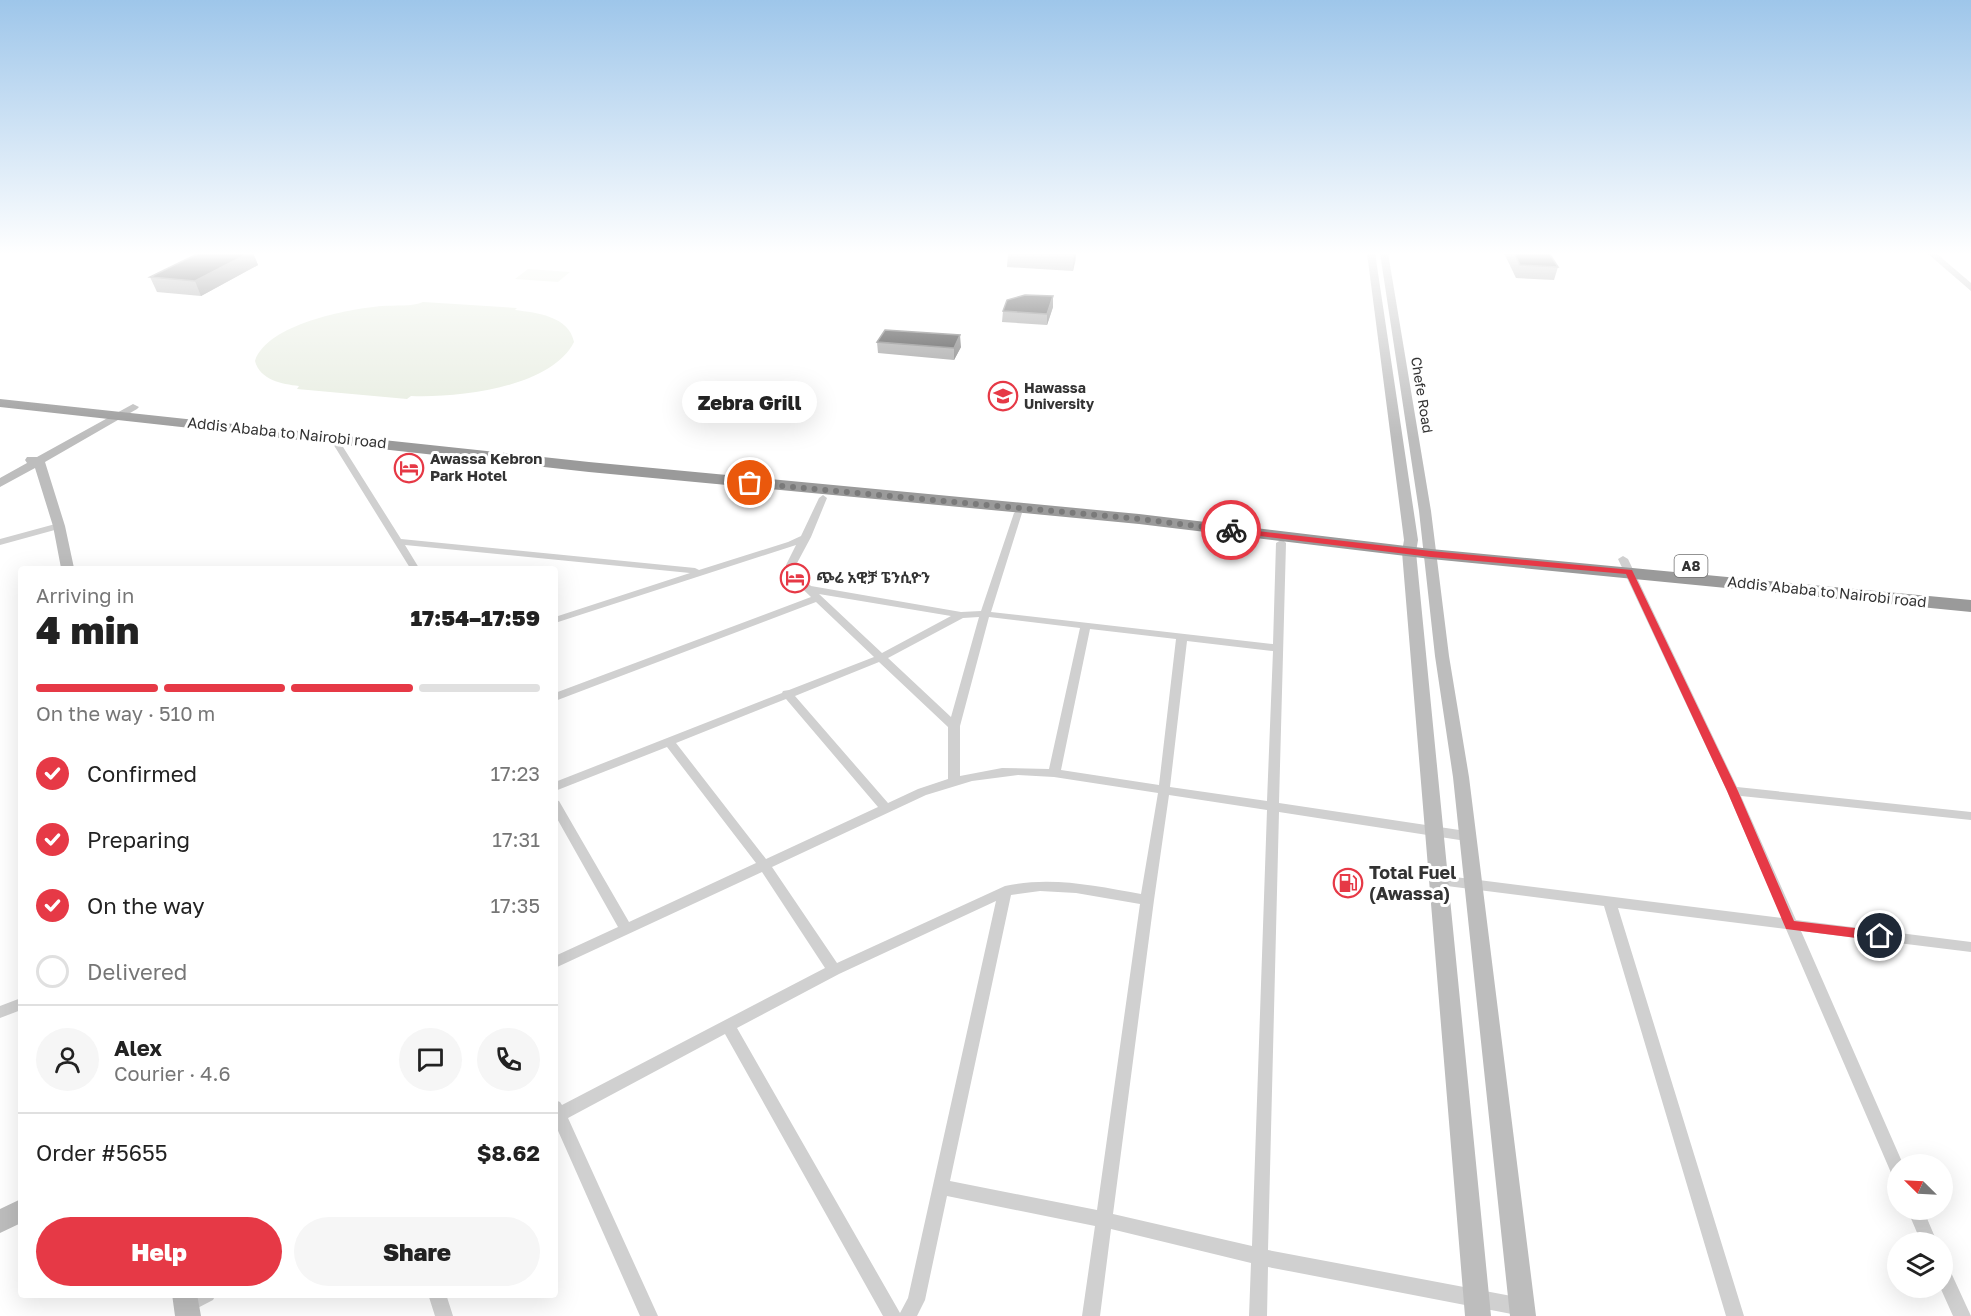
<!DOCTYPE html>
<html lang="en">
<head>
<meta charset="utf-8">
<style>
	:root { --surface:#fff; --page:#f6f6f6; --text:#222; --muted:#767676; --line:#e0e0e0; --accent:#e63946 }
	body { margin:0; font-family:"Golos Text","Noto Sans Ethiopic",sans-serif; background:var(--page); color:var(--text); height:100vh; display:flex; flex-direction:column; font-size:22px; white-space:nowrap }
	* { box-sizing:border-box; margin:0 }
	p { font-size:20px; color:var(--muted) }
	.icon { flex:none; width:33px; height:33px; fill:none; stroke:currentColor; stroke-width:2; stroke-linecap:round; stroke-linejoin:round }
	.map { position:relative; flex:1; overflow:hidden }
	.details { position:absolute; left:18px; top:566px; width:540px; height:732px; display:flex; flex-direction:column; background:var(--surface); border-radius:6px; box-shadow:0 6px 24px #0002 }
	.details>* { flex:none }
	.needle { width:39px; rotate:294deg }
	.fabs { position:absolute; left:1887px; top:1154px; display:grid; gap:12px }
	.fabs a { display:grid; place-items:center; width:66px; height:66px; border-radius:50%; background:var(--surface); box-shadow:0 6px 24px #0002; font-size:30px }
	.pin { position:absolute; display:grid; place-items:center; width:51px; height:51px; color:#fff; margin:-26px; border:3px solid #fff; border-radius:50%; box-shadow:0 2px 6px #0007 }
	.courier { position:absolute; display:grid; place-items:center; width:60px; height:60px; margin:-30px; border:4px solid #e63946; border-radius:50%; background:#fff; color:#222; box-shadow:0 2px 8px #0007 }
	.bubble { position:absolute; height:42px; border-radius:21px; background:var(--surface); box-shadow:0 6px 24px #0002; font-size:20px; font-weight:800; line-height:42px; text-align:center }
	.headline em { font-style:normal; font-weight:800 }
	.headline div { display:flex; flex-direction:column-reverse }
	.headline { display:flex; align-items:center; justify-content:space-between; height:102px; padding:0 18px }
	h1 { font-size:39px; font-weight:800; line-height:45px }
	.bar { display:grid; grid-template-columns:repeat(4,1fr); gap:9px 6px; align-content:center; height:72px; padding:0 18px }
	.bar i { height:8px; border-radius:4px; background:var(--line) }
	.bar .on { background:var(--accent) }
	.bar p { grid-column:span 4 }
	.line { display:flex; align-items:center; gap:15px; padding:0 18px; border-top:2px solid var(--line) }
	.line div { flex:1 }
	.round { display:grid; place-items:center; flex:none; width:63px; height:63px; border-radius:32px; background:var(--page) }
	ol { padding:0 18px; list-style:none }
	li { display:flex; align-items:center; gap:18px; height:66px }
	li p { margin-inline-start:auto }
	li .icon { padding:6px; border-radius:50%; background:var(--accent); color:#fff; stroke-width:4 }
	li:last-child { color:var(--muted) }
	li i { width:33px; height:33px; border:3px solid var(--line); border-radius:50% }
	.button { display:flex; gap:12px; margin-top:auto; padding:12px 18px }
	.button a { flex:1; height:69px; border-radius:36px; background:var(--accent); color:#fff; font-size:24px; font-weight:800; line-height:69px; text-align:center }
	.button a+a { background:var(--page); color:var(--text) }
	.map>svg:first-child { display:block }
	.green { fill:#e6ecdf }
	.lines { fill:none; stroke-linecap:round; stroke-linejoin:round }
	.street { fill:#d0d0d0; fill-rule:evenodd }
	.secondary { fill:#bdbdbd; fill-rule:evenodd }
	.highway { fill:#9a9a9a; fill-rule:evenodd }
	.wall { fill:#8c8c8c }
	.shaded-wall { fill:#5f5f5f }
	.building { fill:#1a1a1a; stroke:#5f5f5f; stroke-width:1.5 }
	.route { fill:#e63946 }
	.done { stroke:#7a7a7a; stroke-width:6; stroke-dasharray:0 10.8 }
	.labels { text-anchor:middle; stroke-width:6; stroke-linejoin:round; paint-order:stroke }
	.far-poi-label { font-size:14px; font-weight:bold; fill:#333; stroke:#fff; text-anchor:start }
	.far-street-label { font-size:14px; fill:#333; stroke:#fff }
	.shield { fill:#fff; stroke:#707070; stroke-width:1.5 }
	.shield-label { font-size:14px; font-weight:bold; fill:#333 }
	.street-label { font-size:15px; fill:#333; stroke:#fff }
	.poi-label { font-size:15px; font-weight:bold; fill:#333; stroke:#fff; text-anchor:start }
	.near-poi-label { font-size:18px; font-weight:bold; fill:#333; stroke:#fff; text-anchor:start }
</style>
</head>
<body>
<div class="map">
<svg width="1971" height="1316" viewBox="0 0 1971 1316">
	<rect width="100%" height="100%" fill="#fff"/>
	<path class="green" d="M528 269 570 272 558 282 515 279Z
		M423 302 517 308 515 310C537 313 569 316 574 342 551 388 457 398 411 396L407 399 297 389 299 386C282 384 260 380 255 361 267 324 348 309 382 306 394 305 413 307 423 302Z"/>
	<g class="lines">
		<path class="street" d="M331 437H334L338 439 401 539 695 568 699 570 788 542 801 536 819 498 823 495 827 498 811 537 796 565V572L811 586 961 612 981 611 1014 513 1018 510 1022 513 991 612 1273 644 1276 543 1281 540 1284 541 1286 543 1279 803 1466 831 1470 833 1472 836 1470 839 1466 841 1279 812 1268 1250 1522 1298 1528 1301 1531 1307 1528 1313 1522 1316 1268 1267 1267 1316H1249L1251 1263 1111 1229 1100 1316H1082L1095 1226 947 1196 925 1300 917 1316H883L725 1034 568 1118 658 1316H640L555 1124V1100L560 1102 562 1105 825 968 762 872 555 968V956L618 927 555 815V800L559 801 629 922 756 863 667 747 555 791V782L782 693 783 691 789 690 874 657 816 602 555 701V693L811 597 786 573V565L796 545 555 623V617L690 573 405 545 419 568H410L330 439ZM819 594 951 616 882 653ZM979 617 951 717 888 658 963 618ZM989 617 1080 628 1049 769 1002 768 960 776V726ZM1090 629 1176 639 1159 785 1061 770ZM1187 641 1273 651 1267 801 1170 787ZM879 662 948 727V779L918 789 888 803 795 696ZM786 699 878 807 766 859 676 743ZM1018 775 1054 777 1158 793 1141 894C1095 886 1052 876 1005 886L837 963 772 867 926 795 972 781ZM1169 795 1267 810 1252 1246 1113 1214 1154 900ZM1040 891 1076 893 1140 904 1097 1210 950 1181 1011 895ZM996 901 908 1298 900 1313 737 1028 839 974Z
			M59 523 62 524 64 526 62 528 0 545V539Z
			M1623 556 1628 559 1737 787 1971 812V820L1741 796 1796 920 1971 942V952L1801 931 1903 1164H1898V1177L1892 1175 1786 929 1618 908 1744 1316H1726L1604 906 1439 885 1434 883 1433 880 1434 877 1439 875 1782 918 1727 791 1618 559Z
			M21 998V1010L0 1018V1006Z
			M1907 1209H1923L1937 1242H1921Z
			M1942 1264 1948 1266 1971 1316H1953L1940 1287H1942Z
			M188 1294H216L213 1300 186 1314 180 1311 177 1305 180 1299Z
			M428 1294H446L453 1316H435Z"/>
		<path class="secondary" d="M1367 253H1375L1418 540 1416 552 1491 1316H1465L1402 552 1404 540Z
			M1380 253H1388L1431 511 1449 656 1469 777 1536 1316H1510L1453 777 1435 656 1419 511Z
			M1927 253H1936L1971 283V291Z
			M133 404 139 407 137 409 45 462 65 526 74 568H61L53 526 35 468 0 487V478L27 463 25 460 27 457H37Z
			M21 1199V1223L0 1233V1209Z
			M172 1294H197L201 1316H175Z"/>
		<path class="highway" d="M0 399 589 462 1139 514 1431 549 1971 600V612L1431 559 1139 524 589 472 0 407Z"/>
	</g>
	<path class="wall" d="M199 253H253L258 265 201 296 157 292 150 277Z
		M1008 253H1076V259L1073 271 1007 267Z
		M1504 253H1549L1558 267 1554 280 1516 278Z
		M1053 296V307L1047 325 1002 322 1003 311Z
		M877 342 961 347 954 360 878 353Z"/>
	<path class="shaded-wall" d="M249 253H253L258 265 201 296 195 281Z
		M1073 253H1076L1073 271 1074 253Z
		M1053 296V307L1047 325V314Z
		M960 335 961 347 954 360V348Z"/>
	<path class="building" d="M199 253H249L195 281 150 277Z
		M1514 253H1549L1558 267 1520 265Z
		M1025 295 1053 296 1047 314 1003 311 1007 300Z
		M885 330 960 335 954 348 877 342Z"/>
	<linearGradient id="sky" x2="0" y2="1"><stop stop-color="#9ec6ea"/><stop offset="0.58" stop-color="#fff"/><stop offset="1" stop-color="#fff" stop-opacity="0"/></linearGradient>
	<rect width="1971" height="437" fill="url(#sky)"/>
	<path class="route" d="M1231 528 1431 551 1632 570 1738 791 1794 921 1880 931 1885 933 1887 936 1885 940 1880 941 1786 929 1727 791 1626 574 1431 557 1228 532V528Z"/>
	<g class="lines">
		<path class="done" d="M750 483 1139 519 1231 530"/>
	</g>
	<defs>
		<g id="university-ring" transform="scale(1.5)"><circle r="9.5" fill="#fff" stroke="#e63946" stroke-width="1.5"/><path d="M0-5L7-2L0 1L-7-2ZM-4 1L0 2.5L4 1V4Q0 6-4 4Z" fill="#e63946"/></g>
		<g id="hotel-ring" transform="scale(1.5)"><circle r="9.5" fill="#fff" stroke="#e63946" stroke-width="1.5"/><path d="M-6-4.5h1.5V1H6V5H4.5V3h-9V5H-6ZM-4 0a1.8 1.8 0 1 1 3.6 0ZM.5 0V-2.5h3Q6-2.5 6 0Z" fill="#e63946"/></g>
		<g id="fuel-ring" transform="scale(1.5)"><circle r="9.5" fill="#fff" stroke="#e63946" stroke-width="1.5"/><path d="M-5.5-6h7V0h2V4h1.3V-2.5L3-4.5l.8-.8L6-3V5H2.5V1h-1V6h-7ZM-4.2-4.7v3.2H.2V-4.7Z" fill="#e63946"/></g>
	</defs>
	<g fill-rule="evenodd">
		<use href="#university-ring" x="1003" y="396"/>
		<use href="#hotel-ring" x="409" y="468"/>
		<use href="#hotel-ring" x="795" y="578"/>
		<use href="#fuel-ring" x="1348" y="883"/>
	</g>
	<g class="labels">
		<g class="far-poi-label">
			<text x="1024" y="393">Hawassa<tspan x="1024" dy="16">University</tspan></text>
		</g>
		<g class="far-street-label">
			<text transform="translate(1422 395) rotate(81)" y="5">Chefe Road</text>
		</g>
		<rect class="shield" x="1674.5" y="555" width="33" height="22" rx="4.5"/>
		<g class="shield-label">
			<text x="1691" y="571">A8</text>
		</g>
		<g class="street-label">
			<text transform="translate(287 433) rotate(6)" y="5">Addis Ababa to Nairobi road</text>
			<text transform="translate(1827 592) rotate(6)" y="5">Addis Ababa to Nairobi road</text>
		</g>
		<g class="poi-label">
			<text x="430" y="464">Awassa Kebron<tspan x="430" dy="17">Park Hotel</tspan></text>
			<text x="816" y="583">ጭሬ አዊቻ ፔንሲዮን</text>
		</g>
		<g class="near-poi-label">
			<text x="1369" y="879">Total Fuel<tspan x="1369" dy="21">(Awassa)</tspan></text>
		</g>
	</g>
</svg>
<div class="fabs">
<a><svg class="needle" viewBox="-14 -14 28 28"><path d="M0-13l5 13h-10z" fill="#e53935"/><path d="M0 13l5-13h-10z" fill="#767676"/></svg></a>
<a><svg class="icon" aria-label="layers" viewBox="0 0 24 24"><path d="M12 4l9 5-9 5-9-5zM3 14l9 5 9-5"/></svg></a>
</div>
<div class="pin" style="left:750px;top:483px;background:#ea580c"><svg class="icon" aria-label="bag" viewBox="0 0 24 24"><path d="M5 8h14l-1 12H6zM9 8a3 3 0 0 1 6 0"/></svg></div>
<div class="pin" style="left:1880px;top:936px;background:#1f2937"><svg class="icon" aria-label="home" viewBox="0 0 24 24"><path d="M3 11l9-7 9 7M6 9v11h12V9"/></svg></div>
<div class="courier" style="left:1231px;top:530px"><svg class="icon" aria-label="bike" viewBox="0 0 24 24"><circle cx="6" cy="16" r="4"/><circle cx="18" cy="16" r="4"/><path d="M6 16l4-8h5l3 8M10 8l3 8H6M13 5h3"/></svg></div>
<div class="bubble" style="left:682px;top:381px;width:135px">Zebra Grill</div>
<section class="details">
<div class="headline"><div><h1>4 min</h1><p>Arriving in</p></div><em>17:54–17:59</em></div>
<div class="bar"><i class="on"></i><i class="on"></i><i class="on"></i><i></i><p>On the way · 510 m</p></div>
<ol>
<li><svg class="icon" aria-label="check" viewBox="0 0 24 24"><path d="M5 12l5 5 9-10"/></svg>Confirmed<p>17:23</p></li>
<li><svg class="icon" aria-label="check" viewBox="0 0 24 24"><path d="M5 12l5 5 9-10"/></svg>Preparing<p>17:31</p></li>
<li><svg class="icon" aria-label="check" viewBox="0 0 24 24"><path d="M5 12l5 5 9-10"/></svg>On the way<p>17:35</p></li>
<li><i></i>Delivered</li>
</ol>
<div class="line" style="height:108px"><a class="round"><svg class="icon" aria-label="person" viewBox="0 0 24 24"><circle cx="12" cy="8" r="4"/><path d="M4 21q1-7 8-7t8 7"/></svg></a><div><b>Alex</b><p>Courier · 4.6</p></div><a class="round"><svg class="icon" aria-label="chat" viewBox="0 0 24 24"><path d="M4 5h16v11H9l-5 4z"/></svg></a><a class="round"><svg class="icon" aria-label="phone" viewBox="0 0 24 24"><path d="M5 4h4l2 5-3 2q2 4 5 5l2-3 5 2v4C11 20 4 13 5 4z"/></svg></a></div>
<div class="line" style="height:78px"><div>Order #5655</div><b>$8.62</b></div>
<div class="button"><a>Help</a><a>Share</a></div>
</section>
</div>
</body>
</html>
